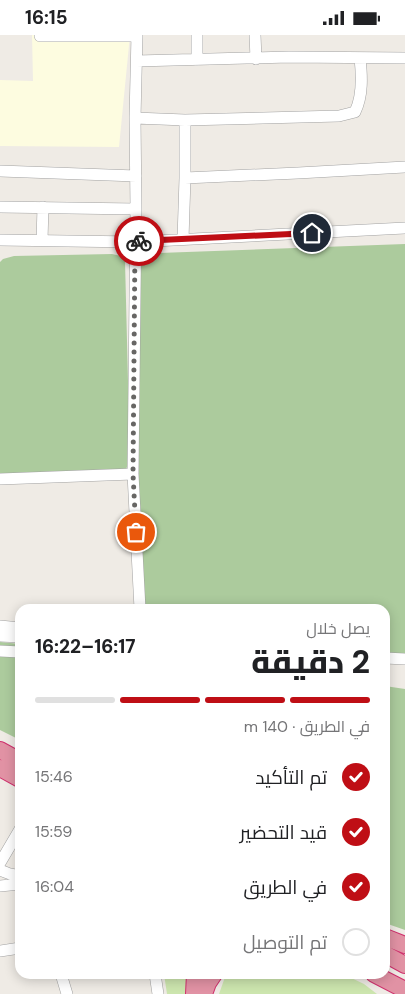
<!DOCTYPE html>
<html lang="ar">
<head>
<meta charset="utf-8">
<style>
	:root { --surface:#fff; --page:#f6f6f6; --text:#202124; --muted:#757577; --line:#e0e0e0; --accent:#bf0e15 }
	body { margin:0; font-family:"DM Sans",Cairo,sans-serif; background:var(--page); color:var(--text); direction:rtl; height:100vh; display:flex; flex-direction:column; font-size:19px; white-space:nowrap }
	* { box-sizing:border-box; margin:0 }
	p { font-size:16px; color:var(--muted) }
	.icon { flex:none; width:28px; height:28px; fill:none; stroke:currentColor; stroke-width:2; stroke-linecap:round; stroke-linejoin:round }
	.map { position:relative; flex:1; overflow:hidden; direction:ltr }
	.panel { position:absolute; left:15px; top:569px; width:375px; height:375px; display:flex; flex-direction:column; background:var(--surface); border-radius:15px; box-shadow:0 2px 12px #0003; direction:rtl }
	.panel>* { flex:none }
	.pin { position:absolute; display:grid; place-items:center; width:42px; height:42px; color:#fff; margin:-21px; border:2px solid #fff; border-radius:50%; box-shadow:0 1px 5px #0007 }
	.courier { position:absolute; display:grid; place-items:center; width:50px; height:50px; margin:-25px; border:4px solid #bf0e15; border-radius:50%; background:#fff; color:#222; box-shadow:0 1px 6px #0007 }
	.headline em { font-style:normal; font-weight:800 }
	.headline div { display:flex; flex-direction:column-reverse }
	.headline { display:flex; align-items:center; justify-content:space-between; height:85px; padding:0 20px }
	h1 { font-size:32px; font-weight:800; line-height:38px }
	.bar { display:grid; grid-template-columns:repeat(4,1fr); gap:8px 5px; align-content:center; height:60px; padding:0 20px }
	.bar i { height:6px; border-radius:4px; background:var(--line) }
	.bar .on { background:var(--accent) }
	.bar p { grid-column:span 4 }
	ol { padding:0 20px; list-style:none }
	li { display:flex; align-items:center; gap:15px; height:55px }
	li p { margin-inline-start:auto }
	li .icon { padding:5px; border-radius:50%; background:var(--accent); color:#fff; stroke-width:4 }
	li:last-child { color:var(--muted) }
	li i { width:28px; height:28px; border:2px solid var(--line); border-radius:50% }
	.status { display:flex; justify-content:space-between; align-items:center; height:35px; padding:0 25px; background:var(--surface); direction:ltr }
	.status svg { height:14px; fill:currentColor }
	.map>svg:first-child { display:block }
	.education { fill:#fdfce0 }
	.grass { fill:#cce5ae }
	.forest { fill:#accb9d }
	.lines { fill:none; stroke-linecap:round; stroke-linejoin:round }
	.minor-casing { stroke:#a2a2a2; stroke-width:12 }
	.highway-casing { stroke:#cf306d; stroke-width:18 }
	.minor { stroke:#fff; stroke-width:11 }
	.highway { stroke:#e192a4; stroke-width:16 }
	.done { stroke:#676664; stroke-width:5; stroke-dasharray:0 9 }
	.route { stroke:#bf0e15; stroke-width:6 }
</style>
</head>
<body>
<div class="status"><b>16:15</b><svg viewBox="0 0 49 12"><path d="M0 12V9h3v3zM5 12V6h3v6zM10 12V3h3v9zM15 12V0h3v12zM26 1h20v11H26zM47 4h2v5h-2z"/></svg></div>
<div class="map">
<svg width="405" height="959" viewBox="0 0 405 959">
	<rect width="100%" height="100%" fill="#efebe5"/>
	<path class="education" d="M32 0H130L119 112 0 111V45L33 46Z"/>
	<path class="grass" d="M164 939H189V959H167Z
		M228 939H343L364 949 377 959H219L225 942Z"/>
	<path class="forest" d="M405 209V624L385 623V574H141L135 238 144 226 159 218Z
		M112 219 121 221 125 226 130 426 126 434 0 442V227L3 224 14 221Z
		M0 607 20 609V705L0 695Z
		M385 651 405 654V895L385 888Z"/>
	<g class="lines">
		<g class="minor-casing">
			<path id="minor" d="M137 0 135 83 136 174 133 439 140 574
				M255 0 256 24
				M40 1H137
				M197 25V0
				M137 26 289 22 405 23
				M135 83 185 85 339 81 355 77C363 61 362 41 360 23
				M0 136 136 141
				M185 143 298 138 405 132
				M0 172 136 174
				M183 204 185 143V85
				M0 205 135 207 405 193
				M42 205 43 172
				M0 444 133 439
				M0 591 20 593
				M0 601 20 602
				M0 616 20 617
				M385 623 405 624
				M0 828 20 794
				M0 835 10 839 20 841
				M0 851 20 849
				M0 916 20 913
				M61 939 67 959
				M155 939 158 959"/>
		</g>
		<g class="highway-casing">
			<path id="highway" d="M0 715 20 726
				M0 733 20 744
				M385 902 405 910
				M385 919 405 930
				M374 939 405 955
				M194 959 195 939
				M204 959 208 948 214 939"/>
		</g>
		<use href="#minor" class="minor"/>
		<use href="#highway" class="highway"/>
	</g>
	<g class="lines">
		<path class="done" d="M136 497 133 439 135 206H139"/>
		<path class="route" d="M139 206 312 198"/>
	</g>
</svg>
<div class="pin" style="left:136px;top:497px;background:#ea580c"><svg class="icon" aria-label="bag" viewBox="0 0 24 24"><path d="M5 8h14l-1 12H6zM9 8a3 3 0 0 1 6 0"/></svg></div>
<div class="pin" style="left:312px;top:198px;background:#1f2937"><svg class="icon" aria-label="home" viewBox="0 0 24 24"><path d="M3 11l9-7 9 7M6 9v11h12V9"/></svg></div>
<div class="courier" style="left:139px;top:206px"><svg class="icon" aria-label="bike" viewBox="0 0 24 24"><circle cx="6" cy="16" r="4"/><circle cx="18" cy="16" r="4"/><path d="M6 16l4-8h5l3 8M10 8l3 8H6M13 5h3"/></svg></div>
<section class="panel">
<div class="headline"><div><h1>2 دقيقة</h1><p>يصل خلال</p></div><em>16:17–16:22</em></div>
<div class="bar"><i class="on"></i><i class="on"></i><i class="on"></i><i></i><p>في الطريق · 140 m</p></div>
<ol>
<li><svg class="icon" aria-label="check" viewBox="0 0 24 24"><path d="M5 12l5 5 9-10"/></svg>تم التأكيد<p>15:46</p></li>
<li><svg class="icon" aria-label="check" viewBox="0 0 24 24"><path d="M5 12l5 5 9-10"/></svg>قيد التحضير<p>15:59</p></li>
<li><svg class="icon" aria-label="check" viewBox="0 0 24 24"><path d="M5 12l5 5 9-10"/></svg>في الطريق<p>16:04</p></li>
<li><i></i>تم التوصيل</li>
</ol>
</section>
</div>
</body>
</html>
